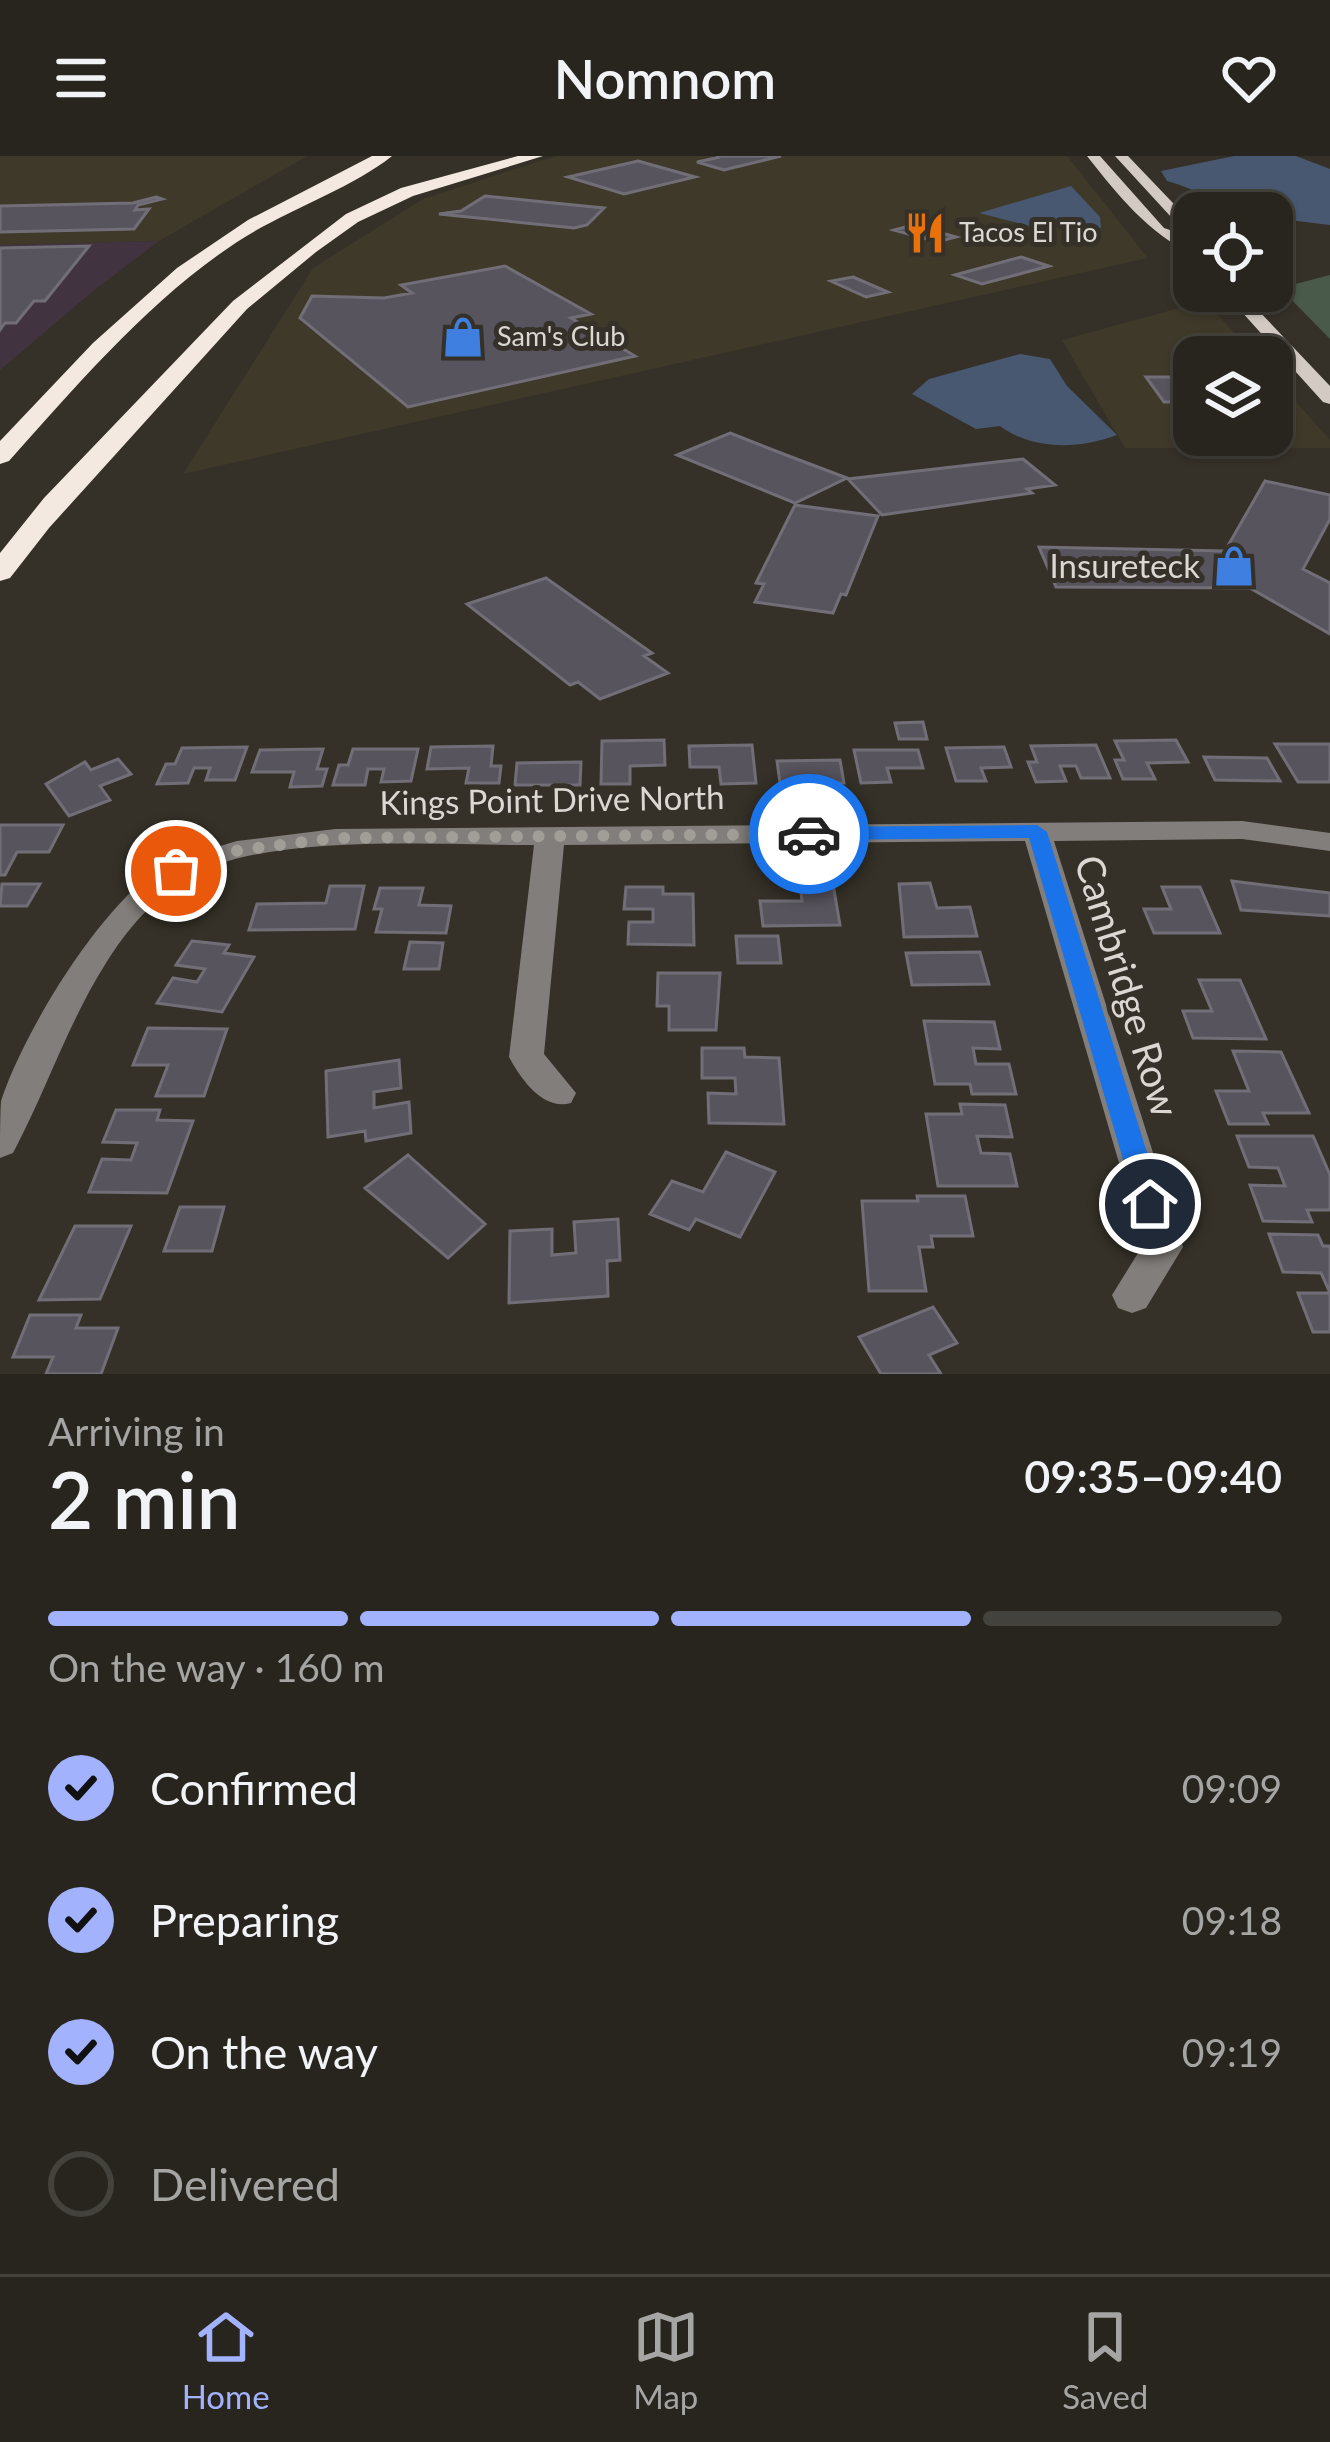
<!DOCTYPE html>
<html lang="en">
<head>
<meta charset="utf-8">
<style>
	:root { --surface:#28251e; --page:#302d27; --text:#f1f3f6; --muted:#a5a5a4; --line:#44423c; --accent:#a3b2fd }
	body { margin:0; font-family:Lato,sans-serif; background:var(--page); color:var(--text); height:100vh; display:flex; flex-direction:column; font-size:45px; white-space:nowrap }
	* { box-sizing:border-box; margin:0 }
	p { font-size:39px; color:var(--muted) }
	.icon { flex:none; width:66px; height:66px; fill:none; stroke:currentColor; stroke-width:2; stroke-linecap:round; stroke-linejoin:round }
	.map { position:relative; height:1218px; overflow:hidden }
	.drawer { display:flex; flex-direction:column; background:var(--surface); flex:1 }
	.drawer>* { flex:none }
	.tools { position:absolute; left:1173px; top:36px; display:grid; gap:24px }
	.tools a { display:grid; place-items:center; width:120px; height:120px; border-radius:24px; background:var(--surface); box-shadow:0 3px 9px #0004,0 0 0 3px var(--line); font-size:60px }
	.pin { position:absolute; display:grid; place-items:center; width:102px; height:102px; color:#fff; margin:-51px; border:6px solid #fff; border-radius:50%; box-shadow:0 3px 12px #0007 }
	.courier { position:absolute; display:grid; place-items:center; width:120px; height:120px; margin:-60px; border:9px solid #1a73e8; border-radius:50%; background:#fff; color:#222; box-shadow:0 3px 15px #0007 }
	.head em { font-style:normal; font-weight:600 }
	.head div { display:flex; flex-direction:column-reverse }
	.head { display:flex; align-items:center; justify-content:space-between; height:204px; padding:0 48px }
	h1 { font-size:78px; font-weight:600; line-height:90px }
	.bar { display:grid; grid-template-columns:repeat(4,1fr); gap:18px 12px; align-content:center; height:144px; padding:0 48px }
	.bar i { height:15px; border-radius:9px; background:var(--line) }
	.bar .current { background:var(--accent) }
	.bar p { grid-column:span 4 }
	ol { padding:0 48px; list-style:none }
	li { display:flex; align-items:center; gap:36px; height:132px }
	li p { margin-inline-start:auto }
	li .icon { padding:12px; border-radius:50%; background:var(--accent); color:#111; stroke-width:4 }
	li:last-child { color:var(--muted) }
	li i { width:66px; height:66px; border:6px solid var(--line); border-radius:50% }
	header { display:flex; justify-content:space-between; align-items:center; height:156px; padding:0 48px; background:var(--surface); font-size:54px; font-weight:600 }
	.tabs { display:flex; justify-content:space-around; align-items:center; height:168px; border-top:3px solid var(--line); background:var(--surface); font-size:33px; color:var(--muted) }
	.tabs a { display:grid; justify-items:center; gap:6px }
	.tabs .current { color:var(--accent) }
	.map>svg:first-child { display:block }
	.built { fill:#3f392a }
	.industrial { fill:#423340 }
	.green { fill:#49594a }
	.water { fill:#475870 }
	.building { fill:#58545e; stroke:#716e77; stroke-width:3 }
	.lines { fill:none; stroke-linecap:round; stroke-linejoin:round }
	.minor { fill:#827e7b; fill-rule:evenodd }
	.major { fill:#d3cac4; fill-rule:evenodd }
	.highway { fill:#f3e9e1; fill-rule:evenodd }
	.route { fill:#1a73e8 }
	.done { stroke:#a19e97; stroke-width:12; stroke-dasharray:0 21.6 }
	.labels { text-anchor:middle; stroke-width:10; stroke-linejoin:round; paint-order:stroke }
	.far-poi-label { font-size:27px; fill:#dbd8d3; stroke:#353128; text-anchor:start }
	.poi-label { font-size:33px; fill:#dbd8d3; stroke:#353128; text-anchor:end }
	.street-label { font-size:33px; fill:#dbd8d3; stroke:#353128 }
	.near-street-label { font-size:39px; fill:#dbd8d3; stroke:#353128 }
</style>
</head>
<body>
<header><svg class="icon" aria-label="menu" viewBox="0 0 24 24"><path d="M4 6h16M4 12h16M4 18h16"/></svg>Nomnom<svg class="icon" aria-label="heart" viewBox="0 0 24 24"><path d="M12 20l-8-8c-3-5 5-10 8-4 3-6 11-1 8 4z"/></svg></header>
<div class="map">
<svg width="1330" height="1218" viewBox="0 0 1330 1218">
	<rect width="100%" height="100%" fill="#353128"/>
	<path class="built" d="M0 0H307L159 85 0 89Z
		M556 0H1067L1148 102 183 318 313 112 423 43Z
		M1205 145 1256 201H1194V279H1272V219L1330 284V292H1125L1062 184Z"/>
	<path class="industrial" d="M159 85 93 135 0 214V89Z"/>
	<path class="green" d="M1330 119V183L1280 132Z"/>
	<path class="water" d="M1234 0H1296L1330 13V69L1272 62V57C1229 57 1205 35 1167 25L1161 15Z
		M1071 30 1100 61 1101 72 1042 73 979 57Z
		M1020 198 1050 203 1067 230 1117 279C1080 293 1033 295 1000 270L976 273 912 238 929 223Z"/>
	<path class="building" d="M716 0H781L724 14 697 6 720 1Z
		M638 5 695 21 624 38 568 21Z
		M485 40 544 46 604 52 587 69 574 72 439 58 461 55Z
		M156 41 162 43 138 49 135 54 149 53 134 73 0 76V50L133 47Z
		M913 69 956 81 937 86 894 74Z
		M89 90 45 145H34L16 167H5L0 174V92Z
		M1021 101 1049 110 982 128 955 119Z
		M505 110 591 158 571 162 635 200 408 251 300 162 312 140 384 142 412 137 401 129Z
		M853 121 888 136 866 141 831 125Z
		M1146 221H1194V246H1164Z
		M730 277 786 299 847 322 795 347 677 299Z
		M1023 303 1055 329 1027 333 1032 337 882 359 848 323Z
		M1265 325 1330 339V363L1303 413 1330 427V478L1250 432 1056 431 1039 391 1225 395Z
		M795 349 878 360 846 439 841 438 833 457 755 446 764 428 756 427Z
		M546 422 652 497 644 500 668 517 600 543 578 526 570 529 467 448Z
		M923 566 927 583H899L895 567Z
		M664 584 665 609 630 610V628H601L602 585Z
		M1176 584 1188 606 1147 607 1155 623H1123L1115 604H1124L1115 585Z
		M1275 588H1330V626H1298Z
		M752 589 756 627 721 628 719 611H690L689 590Z
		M1096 589 1110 622H1081L1076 610H1060L1066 625 1036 626 1028 606H1037L1031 590Z
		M493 590 491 610H501L499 627H466L469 612 427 613 431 591Z
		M247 591 235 624H206L210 612H194L188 627 157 628 166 608H175L182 592Z
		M1004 591 1011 611 981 612 986 625H956L946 592Z
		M323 593 317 613H327L322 630 290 631 294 616H252L260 594Z
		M353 593H418L411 625 381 626 384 613H368L365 629H333L339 609H348Z
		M854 594H918L923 612H887L891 626 861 627Z
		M1204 601 1267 602 1280 625 1215 624Z
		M118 603 131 618 100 630 110 644 69 660 46 628 85 606 91 614Z
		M840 604 844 627H780L777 605Z
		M581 606 580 629H515L517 607Z
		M0 669H63L49 696H17L5 719H0Z
		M1232 725 1330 737V760L1241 754Z
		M930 727 937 752 970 751 977 780 904 781 899 728Z
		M2 728H40L27 750H0Z
		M800 728H833L840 769 763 770 760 745H802Z
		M330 730H364L355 773 249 774 257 748 326 747Z
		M626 731H663V738H693L694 789 628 788 629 766H653V753H624Z
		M1162 731H1200L1220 777H1154L1144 753H1171Z
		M380 732H423L419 749 451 750 446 777 376 776 382 753H374Z
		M736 780H778L781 807H738Z
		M192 785 229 789 224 797 254 801 222 856 157 847 173 822 197 826 205 813 176 809Z
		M410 786 443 787 439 813H404Z
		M980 796 989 828 912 829 906 797Z
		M658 817H720L716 874H669V850H657Z
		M1199 824H1240L1266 883 1193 882 1183 855H1212Z
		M924 865 994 866 1000 893 973 892 976 908H1009L1016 938H972L970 928H935Z
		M148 872 227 873 204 940H156L168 909H133Z
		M702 892H744L745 901 779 902 784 968 709 967 708 937 736 938 735 922H702Z
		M1233 895 1281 896 1309 957H1263L1268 968H1229L1216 935H1249Z
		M399 904 401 932 374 936V952L409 946 411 977 366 985 365 975 328 981 326 915Z
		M960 948 1005 949 1012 981 977 980 981 997 1010 998 1017 1030H938L926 958H962Z
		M116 954H160L157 964 193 965 167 1037 89 1036 102 1003 131 1004 137 987 103 986Z
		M1237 980H1313L1330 1019V1054H1307L1312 1066 1263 1065 1250 1029 1285 1030 1278 1012 1249 1011Z
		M726 996 775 1016 740 1081 696 1063 689 1074 650 1058 672 1025 703 1036Z
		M408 999 485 1068 448 1102 365 1032Z
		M917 1040H965L973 1080H931L933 1091H919L926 1135H869L862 1045H918Z
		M180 1051H224L212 1095H164Z
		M618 1063 620 1104 607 1105 608 1140 509 1147 510 1075 552 1073V1099L576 1097 574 1066Z
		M75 1070H131L100 1143 39 1144Z
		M1269 1078 1318 1079 1323 1090H1330V1176H1313L1298 1137H1330L1321 1117 1283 1116Z
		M933 1151 957 1187 929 1199 941 1218H881L859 1181Z
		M30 1159H81L76 1172H118L101 1218H46L53 1201H13Z"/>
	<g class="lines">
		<path class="minor" d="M1242 665 1330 677V695L1242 683 1054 685 1183 1091 1146 1152 1132 1157 1118 1152 1112 1139 1143 1089 1025 685 564 689 544 898 576 937 571 947C543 955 521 923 509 901L534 689C442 690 267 675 188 722 154 742 127 773 106 807 68 867 46 935 13 997L0 1002C0 984 0 962 1 945 23 877 99 752 158 714L136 689 141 683H161L180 702 237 685 335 673Z"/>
		<path class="major" d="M1087 0H1100L1164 72 1179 77 1183 74 1115 0H1128L1194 69V100C1147 75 1120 42 1087 0Z
			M1223 135H1240L1330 230V248L1323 246Z"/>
		<path class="highway" d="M372 0H392C351 33 284 55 237 86 149 144 79 227 9 305L0 308V285L93 187 177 112 248 64Z
			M518 0H543L413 40 358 66 316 96 247 153 49 372 10 422 0 425V397L44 342 233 145 346 58 401 32Z"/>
	</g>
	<path class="route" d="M1037 669 1047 676 1163 1048 1159 1056H1140L1136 1048 1029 682 809 684 799 678 809 671Z"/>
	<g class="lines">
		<path class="done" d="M176 715 219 697 334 682 809 678"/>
	</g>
	<defs>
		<g id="restaurant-bare" transform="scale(3.24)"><path d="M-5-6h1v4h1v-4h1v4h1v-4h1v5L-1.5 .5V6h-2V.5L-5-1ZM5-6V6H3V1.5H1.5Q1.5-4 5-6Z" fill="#e8710a" stroke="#353128" stroke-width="2.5" paint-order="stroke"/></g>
		<g id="shop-bare" transform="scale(3.24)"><path d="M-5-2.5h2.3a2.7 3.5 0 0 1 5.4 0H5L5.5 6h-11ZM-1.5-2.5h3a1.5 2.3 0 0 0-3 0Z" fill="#3f7fe0" stroke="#353128" stroke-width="2.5" paint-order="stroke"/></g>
	</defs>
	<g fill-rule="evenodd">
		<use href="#restaurant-bare" x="925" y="77"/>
		<use href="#shop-bare" x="463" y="181"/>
		<use href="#shop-bare" x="1234" y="410"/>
	</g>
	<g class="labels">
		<g class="far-poi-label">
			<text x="959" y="86">Tacos El Tio</text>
			<text x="497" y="190">Sam's Club</text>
		</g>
		<g class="poi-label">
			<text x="1200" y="422">Insureteck</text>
		</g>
		<g class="street-label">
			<text transform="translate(552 644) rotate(-1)" y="12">Kings Point Drive North</text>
		</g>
		<g class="near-street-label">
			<text transform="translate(1127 830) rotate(73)" y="14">Cambridge Row</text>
		</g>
	</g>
</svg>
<div class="tools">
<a><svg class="icon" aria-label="locate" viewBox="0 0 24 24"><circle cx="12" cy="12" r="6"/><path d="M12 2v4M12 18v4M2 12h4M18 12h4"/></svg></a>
<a><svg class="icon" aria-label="layers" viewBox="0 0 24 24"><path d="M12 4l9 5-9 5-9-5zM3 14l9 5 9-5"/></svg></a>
</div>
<div class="pin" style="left:176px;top:715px;background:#ea580c"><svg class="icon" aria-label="bag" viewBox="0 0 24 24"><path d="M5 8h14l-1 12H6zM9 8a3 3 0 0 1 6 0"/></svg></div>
<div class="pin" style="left:1150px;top:1048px;background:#1f2937"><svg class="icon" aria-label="home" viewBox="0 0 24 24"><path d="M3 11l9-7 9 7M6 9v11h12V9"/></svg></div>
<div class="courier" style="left:809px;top:678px"><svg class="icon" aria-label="car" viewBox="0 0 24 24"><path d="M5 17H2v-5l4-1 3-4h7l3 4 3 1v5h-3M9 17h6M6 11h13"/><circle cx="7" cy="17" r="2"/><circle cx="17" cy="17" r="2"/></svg></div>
</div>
<section class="drawer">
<div class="head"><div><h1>2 min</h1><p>Arriving in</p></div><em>09:35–09:40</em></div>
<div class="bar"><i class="current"></i><i class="current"></i><i class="current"></i><i></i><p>On the way · 160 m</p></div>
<ol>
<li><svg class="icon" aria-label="check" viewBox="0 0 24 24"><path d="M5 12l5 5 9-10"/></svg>Confirmed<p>09:09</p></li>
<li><svg class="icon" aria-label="check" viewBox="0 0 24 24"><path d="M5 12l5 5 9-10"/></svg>Preparing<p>09:18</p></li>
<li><svg class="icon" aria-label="check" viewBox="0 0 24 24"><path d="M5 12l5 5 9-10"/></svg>On the way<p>09:19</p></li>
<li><i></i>Delivered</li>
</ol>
</section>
<nav class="tabs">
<a class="current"><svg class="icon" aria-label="home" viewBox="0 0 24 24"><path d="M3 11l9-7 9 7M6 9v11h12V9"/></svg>Home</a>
<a><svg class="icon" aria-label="map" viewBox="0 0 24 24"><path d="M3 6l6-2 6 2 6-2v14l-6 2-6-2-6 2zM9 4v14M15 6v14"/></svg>Map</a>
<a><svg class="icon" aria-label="saved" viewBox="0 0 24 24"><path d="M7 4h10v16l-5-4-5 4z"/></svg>Saved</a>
</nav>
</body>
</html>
